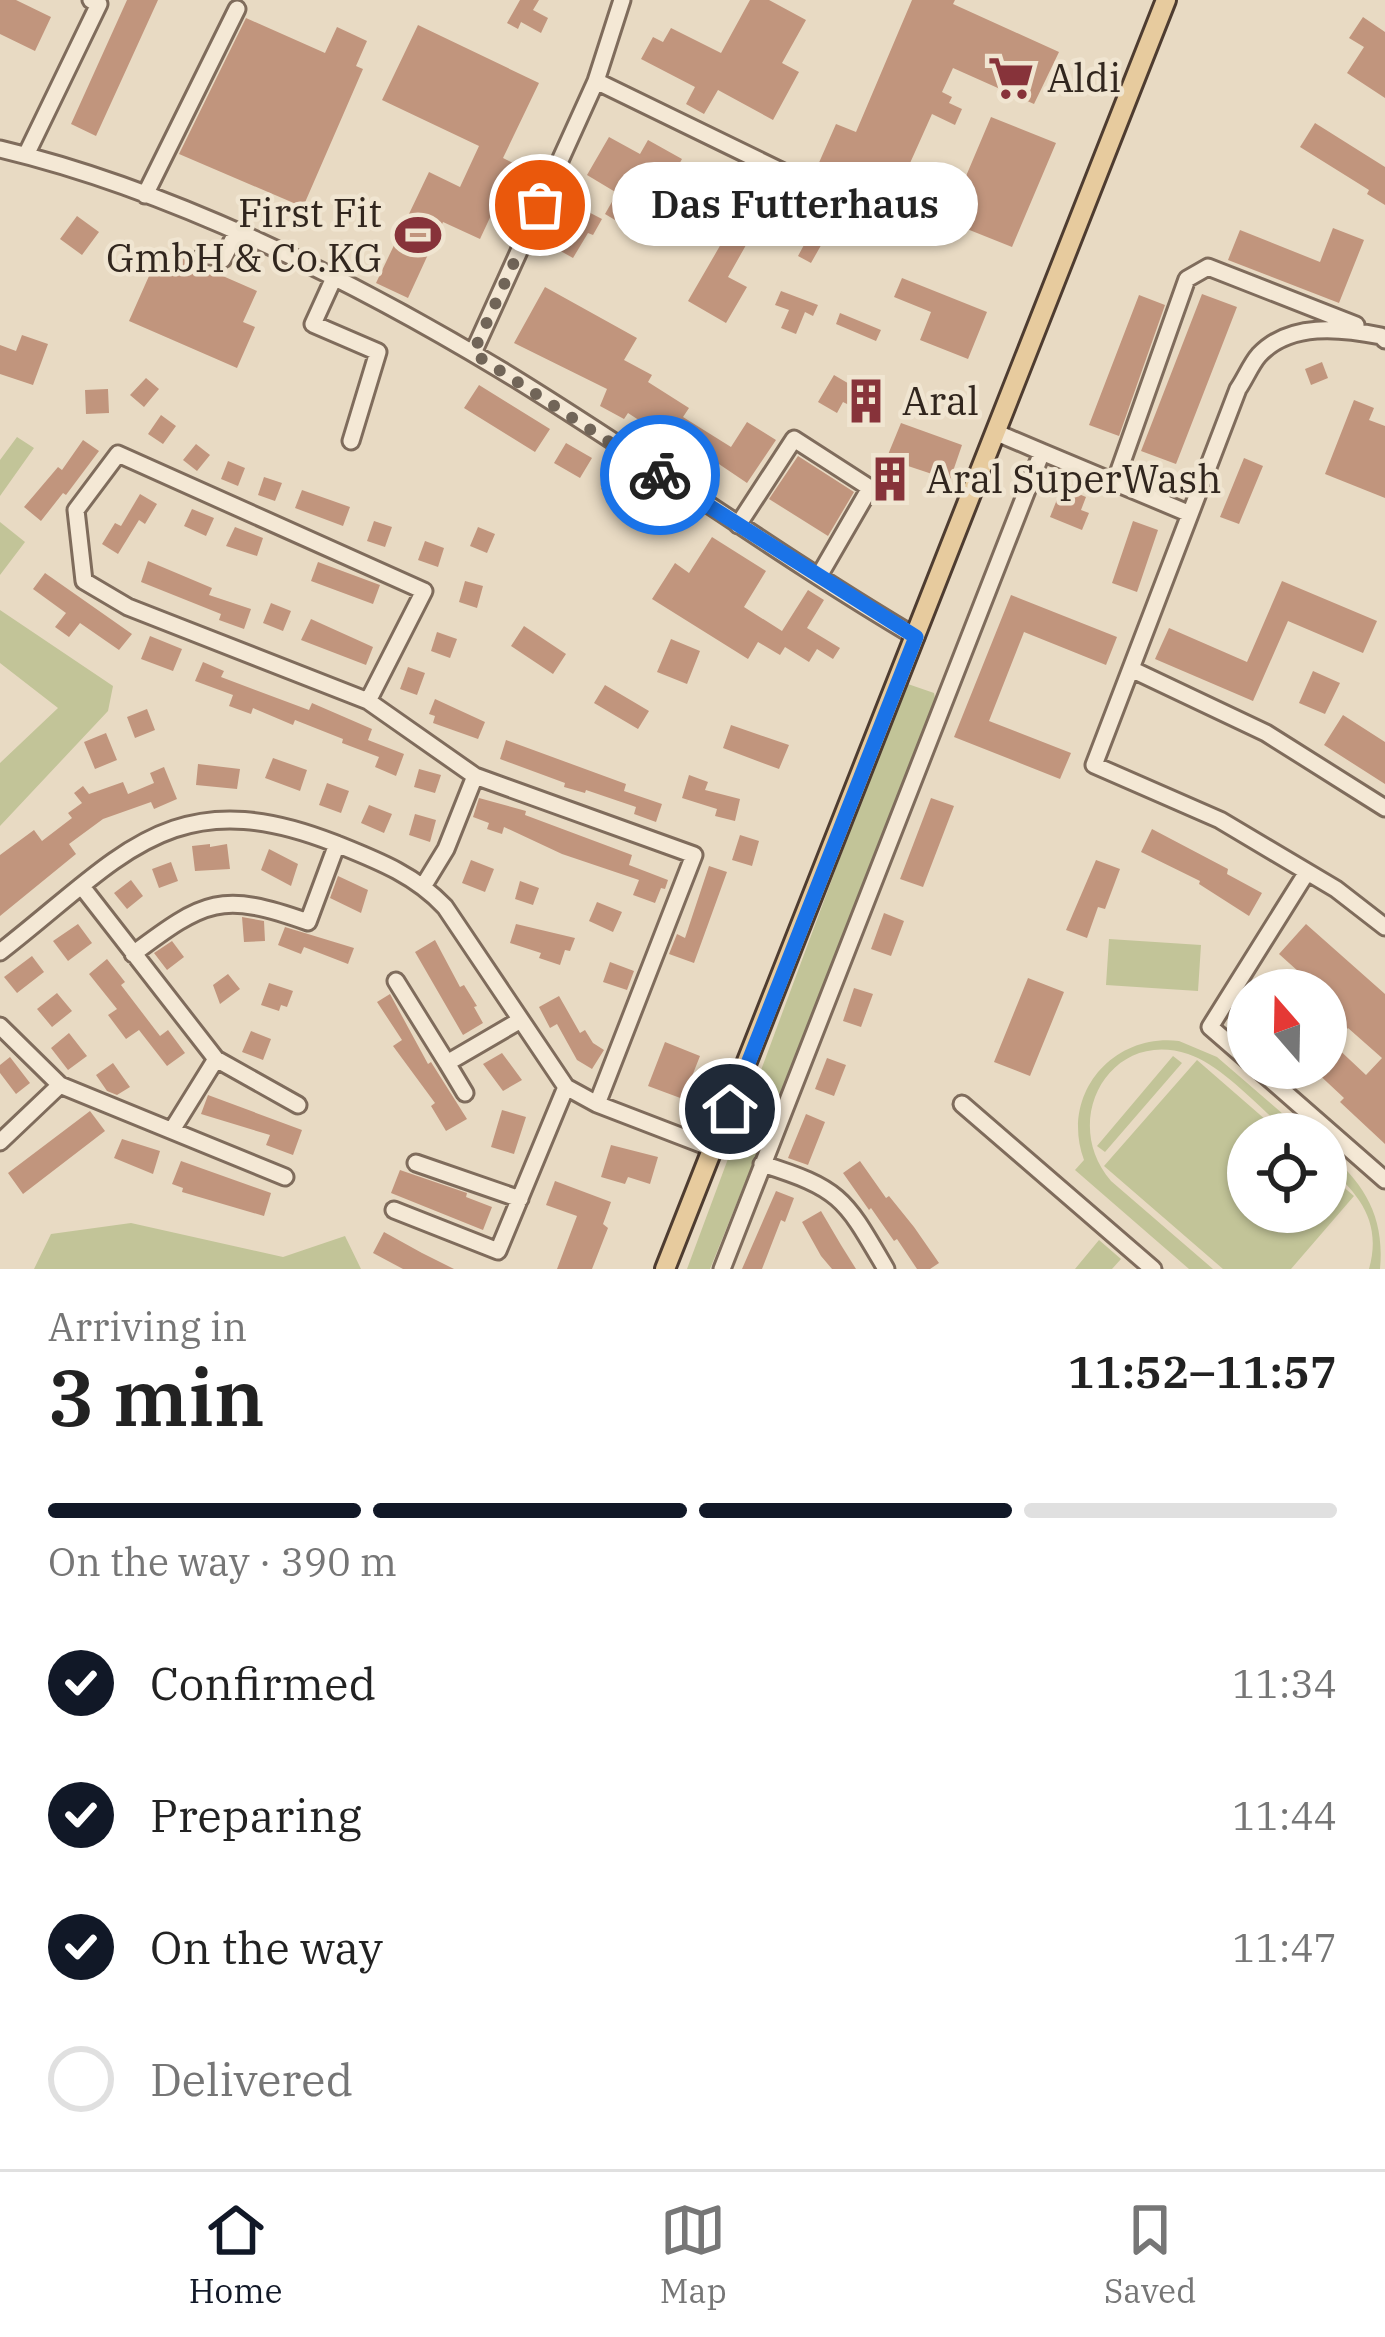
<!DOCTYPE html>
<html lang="en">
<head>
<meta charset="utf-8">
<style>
	:root { --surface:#fff; --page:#f2f2f2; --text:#222; --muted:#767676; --line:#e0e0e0; --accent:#111827 }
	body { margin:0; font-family:"IBM Plex Serif",serif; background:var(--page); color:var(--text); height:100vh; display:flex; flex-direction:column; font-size:45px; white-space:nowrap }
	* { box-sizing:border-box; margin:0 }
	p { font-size:39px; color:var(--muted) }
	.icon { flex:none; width:66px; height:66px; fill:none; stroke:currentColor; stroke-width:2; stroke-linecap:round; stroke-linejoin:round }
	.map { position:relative; height:1269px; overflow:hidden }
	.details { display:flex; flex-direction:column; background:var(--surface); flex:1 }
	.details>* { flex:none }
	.needle { width:78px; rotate:340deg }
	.controls { position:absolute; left:1227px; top:969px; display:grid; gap:24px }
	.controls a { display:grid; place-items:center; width:120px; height:120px; border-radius:50%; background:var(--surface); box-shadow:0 3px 9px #0004; font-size:60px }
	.pin { position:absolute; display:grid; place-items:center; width:102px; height:102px; color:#fff; margin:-51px; border:6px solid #fff; border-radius:50%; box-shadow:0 3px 12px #0007 }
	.courier { position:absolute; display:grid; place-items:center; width:120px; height:120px; margin:-60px; border:9px solid #1a73e8; border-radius:50%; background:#fff; color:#222; box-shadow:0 3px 15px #0007 }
	.bubble { position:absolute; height:84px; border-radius:42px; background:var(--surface); box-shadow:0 3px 9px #0004; font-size:39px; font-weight:600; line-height:84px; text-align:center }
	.head em { font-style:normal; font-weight:600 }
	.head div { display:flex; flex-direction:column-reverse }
	.head { display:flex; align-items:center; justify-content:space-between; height:204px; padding:0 48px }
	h1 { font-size:78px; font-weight:600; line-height:90px }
	.bar { display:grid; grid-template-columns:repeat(4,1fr); gap:18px 12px; align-content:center; height:144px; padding:0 48px }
	.bar i { height:15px; border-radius:9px; background:var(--line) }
	.bar .current { background:var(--accent) }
	.bar p { grid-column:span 4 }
	ol { padding:0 48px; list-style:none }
	li { display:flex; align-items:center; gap:36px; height:132px }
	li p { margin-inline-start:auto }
	li .icon { padding:12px; border-radius:50%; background:var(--accent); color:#fff; stroke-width:4 }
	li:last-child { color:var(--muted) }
	li i { width:66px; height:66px; border:6px solid var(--line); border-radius:50% }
	.dock { display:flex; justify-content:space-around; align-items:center; height:168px; border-top:3px solid var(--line); background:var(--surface); font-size:33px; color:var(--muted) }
	.dock a { display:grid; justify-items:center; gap:6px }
	.dock .current { color:var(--accent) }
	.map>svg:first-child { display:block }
	.green { fill:#c2c498 }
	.building { fill:#c1957d; fill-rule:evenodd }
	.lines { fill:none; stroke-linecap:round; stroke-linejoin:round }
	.minor-casing { stroke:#7f6c5c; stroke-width:21 }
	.major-casing { stroke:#4e3c30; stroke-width:24 }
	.minor { stroke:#f4e8d5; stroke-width:15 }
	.major { stroke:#e7cb9e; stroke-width:18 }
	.done { stroke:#716558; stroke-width:12; stroke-dasharray:0 21.6 }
	.route { stroke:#1a73e8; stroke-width:15 }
	.labels { text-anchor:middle; stroke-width:9; stroke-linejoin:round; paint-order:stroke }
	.poi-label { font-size:39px; fill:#31261e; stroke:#f0e5d1; text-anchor:start }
</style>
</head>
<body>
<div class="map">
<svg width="1385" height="1269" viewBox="0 0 1385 1269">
	<rect width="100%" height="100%" fill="#e8dac3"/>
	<path class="green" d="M17 437 34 448 0 496V460Z
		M0 522 25 542 0 575Z
		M0 610 113 686 108 711 0 826V763L58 708 0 663Z
		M905 683 934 693 937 709 710 1269H687Z
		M1109 939 1201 945 1198 991 1106 985Z
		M1179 1041 1217 1057 1306 1134H1290C1262 1110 1222 1065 1188 1054 1110 1028 1059 1121 1111 1181L1213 1269H1189L1075 1170 1084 1160C1060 1095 1112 1033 1179 1041Z
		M1173 1056 1182 1063 1105 1152 1097 1146Z
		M1197 1060 1282 1134H1248V1212H1326V1172L1354 1196 1291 1269H1223L1104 1166Z
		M1326 1151C1364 1183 1385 1216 1380 1269H1369C1382 1222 1360 1195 1326 1165Z
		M131 1223 283 1257 345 1236 361 1269H34L51 1234Z
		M1099 1240 1121 1259 1112 1269H1075Z"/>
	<path class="building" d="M0 0H16L51 17 35 51 0 34Z
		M127 0H158L96 136 71 124Z
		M520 0H539L533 10 548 18 541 33 521 22 518 29 507 23Z
		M750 0H769L806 20 782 63 799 72 773 120 718 90 704 114 686 104 695 87 641 59 653 37 663 42 671 28 721 53Z
		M912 0H955L953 4 1059 52 1034 104 953 68 942 92 952 97 949 103 962 109 955 125 932 114 889 210 814 174 836 124 856 132Z
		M1363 17 1385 32V98L1347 73 1364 47 1349 38Z
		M246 18 325 53 337 27 367 41 356 66 363 69 303 207 179 154Z
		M418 25 539 83 503 158 515 164 480 239 443 222 408 298 376 283 429 172 460 187 479 146 382 100Z
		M991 117 1056 143 1012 247 947 221Z
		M1315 123 1385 167V205L1367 194 1369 190 1300 147Z
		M609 137 640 154 648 140 682 159 658 202 644 194 625 226 605 214 617 193 587 175Z
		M709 181 733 194 727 204 759 222 728 277 747 287 726 323 688 301 732 225 709 213 714 204 700 197Z
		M573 204 602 219 593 235 588 233 573 258 557 249 563 238 556 235Z
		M77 216 99 232 82 255 60 239Z
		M1333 228 1364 240 1339 303 1228 260 1240 230 1320 262Z
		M811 232 824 240 811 263 798 256Z
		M161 249 257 291 243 322 255 327 237 368 129 321Z
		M902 278 987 312 968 359 920 340 931 312 894 297Z
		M545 287 637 338 624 360 652 375 648 382 689 408 683 417 731 447 747 422 776 440 747 483 710 458 706 464 628 413 624 419 600 406 607 389 514 343Z
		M781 291 818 305 813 316 805 312 796 334 781 328 789 310 775 305Z
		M1202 294 1237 307 1176 464 1141 451Z
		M1139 295 1165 305 1119 436 1089 425Z
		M840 313 881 330 876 341 836 324Z
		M22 335 48 344 33 385 0 374V345L16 351Z
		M1322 362 1328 378 1311 385 1305 369Z
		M834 375 863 392 865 388 877 394 867 414 843 402 837 413 818 402Z
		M146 378 159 389 144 407 130 395Z
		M479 385 550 429 535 452 464 408Z
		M108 389 109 413 86 414 85 390Z
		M1354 400 1374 408 1369 420 1385 426V498L1325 474Z
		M161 415 176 426 163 444 148 434Z
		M901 423 962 445 950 480 908 466 900 484 906 493 893 503 875 466 885 462Z
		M83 440 99 451 66 495 63 493 41 521 24 507 58 467 62 470Z
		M566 443 592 458 580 478 554 463Z
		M196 444 210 455 197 471 183 460Z
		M798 456 854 492 828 536 769 499Z
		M1244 458 1263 466 1239 524 1220 517Z
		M228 461 245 468 238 486 221 479Z
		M615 468 647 489 634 509 601 489Z
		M264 477 282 483 275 501 258 495Z
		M1062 487 1086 497 1081 510 1089 513 1082 530 1050 517Z
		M302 490 350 507 343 526 295 508Z
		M140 494 157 504 145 524 139 520 118 554 102 544 115 523 121 526Z
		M192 509 214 518 206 536 184 526Z
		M374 521 392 527 385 547 367 541Z
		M1133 521 1158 530 1137 592 1112 583Z
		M235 527 263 538 257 556 226 546Z
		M478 527 495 534 487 553 470 546Z
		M712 537 766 571 744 607 782 631 808 590 824 600 807 628 840 648 833 659 817 649 809 662 785 647 780 655 758 642 748 659 652 599 675 563 689 573Z
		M425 541 444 548 438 567 418 560Z
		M148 561 212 588 209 595 251 609 244 629 219 620 221 614 141 582Z
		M318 562 380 585 373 604 311 581Z
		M45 573 132 634 119 650 80 623 69 637 55 627 66 613 33 589Z
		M465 581 483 586 477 608 459 602Z
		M1282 581 1377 621 1363 653 1288 621 1253 701 1155 659 1169 628 1247 662Z
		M1011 595 1117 637 1106 665 1024 632 989 721 1071 753 1060 779 954 737Z
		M271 603 291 611 283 631 263 623Z
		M311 619 373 647 366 665 301 640Z
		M524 626 566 654 553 674 511 646Z
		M437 632 457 639 450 658 431 651Z
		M150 636 182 649 173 671 141 659Z
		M671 639 700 651 687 684 657 672Z
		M203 662 224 671 221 677 309 710 312 703 372 729 368 740 404 754 396 776 375 767 379 757 342 743 343 739 295 720 293 725 253 708 251 714 229 706 233 695 195 681Z
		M408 667 425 673 417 695 400 689Z
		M1313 671 1340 683 1325 714 1299 703Z
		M605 685 649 711 638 729 594 703Z
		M435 699 485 722 478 739 433 723 435 716 429 714Z
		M147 709 155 730 135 738 127 717Z
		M1343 715 1385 742V784L1324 745Z
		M731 725 789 745 779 769 723 748Z
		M106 733 117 760 95 769 84 742Z
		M506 740 626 784 624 791 662 804 656 822 634 814 636 807 586 790 585 793 564 787 565 783 500 759Z
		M273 758 307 770 300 791 265 778Z
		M198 764 240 769 237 789 196 785Z
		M164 767 177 799 154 809 151 802 103 819 69 844 76 854 0 916V855L34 830 42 841 72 818 68 813 82 803 74 793 83 786 89 794 123 782 128 794 154 783 150 773Z
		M419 769 441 775 435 793 414 787Z
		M689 775 708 782 705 790 740 799 735 821 715 816 717 809 682 798Z
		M327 783 349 791 341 813 319 805Z
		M479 798 526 811 525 815 632 855 629 865 668 880 665 889 661 888 655 903 633 895 639 880 562 854 504 827 502 834 487 829 489 823 473 817Z
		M931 798 954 806 923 887 900 879Z
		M369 805 392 814 384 833 361 823Z
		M415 814 436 820 430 842 409 835Z
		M1152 829 1228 869 1227 874 1262 893 1249 916 1199 884 1200 881 1141 852Z
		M740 835 759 841 752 866 732 860Z
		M210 844V847L227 844 230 869 195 871 192 846Z
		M269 849 298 864 291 886 261 870Z
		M471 860 494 869 485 892 462 883Z
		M1096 860 1120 869 1105 909 1098 907 1087 938 1066 930Z
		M171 862 178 881 159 888 152 869Z
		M709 866 727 872 694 963 669 954 677 934 685 938Z
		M338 876 368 890 361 913 330 898Z
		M131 880 143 896 127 909 114 893Z
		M520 881 539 888 533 905 515 899Z
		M597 902 622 912 613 932 589 921Z
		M884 913 904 921 891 956 871 949Z
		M242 917 264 921 265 941 244 942Z
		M78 924 92 943 68 961 53 941Z
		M516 924 575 938 570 951 565 950 560 965 539 958 541 953 510 943Z
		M1306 924 1385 994V1144L1340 1102 1344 1098 1312 1068H1326V990H1319L1279 954ZM1348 1028 1382 1058 1366 1075 1333 1044Z
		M285 927 354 948 348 964 304 947 301 954 278 945Z
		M435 940 460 987 464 985 477 1006 474 1007 483 1023 463 1035 415 952Z
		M172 941 184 957 167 970 154 953Z
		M32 956 44 972 17 993 4 977Z
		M107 959 125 982 121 985 160 1036 168 1030 185 1053 167 1066 139 1030 126 1039 108 1015 117 1009 89 974Z
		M610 962 634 971 627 990 603 982Z
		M228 974 240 989 220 1004 213 985Z
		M1028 978 1064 992 1030 1076 994 1062Z
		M269 983 293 991 287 1007 281 1005 279 1011 261 1005Z
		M854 988 873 994 861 1027 843 1021Z
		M57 993 72 1011 52 1027 37 1009Z
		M390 994 428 1064 431 1062 467 1119 446 1131 431 1106 435 1103 393 1046 402 1040 377 1002Z
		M559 996 580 1033 585 1030 593 1043 604 1050 592 1069 577 1060 557 1024 550 1028 539 1007Z
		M251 1031 271 1039 263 1060 242 1052Z
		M69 1033 87 1056 68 1070 51 1048Z
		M665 1042 700 1056 683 1099 648 1086Z
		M502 1053 522 1080 503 1091 483 1064Z
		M10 1057 30 1083 16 1094 0 1073V1065Z
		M827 1058 846 1065 834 1096 815 1089Z
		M113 1063 130 1087 117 1095 107 1091 96 1075Z
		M208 1095 302 1130 293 1155 266 1145 270 1135 201 1114Z
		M502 1110 526 1117 514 1154 491 1147Z
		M90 1111 105 1131 23 1194 8 1173Z
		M806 1114 825 1122 808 1165 788 1158Z
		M122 1139 160 1151 153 1174 114 1158Z
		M611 1145 658 1157 650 1184 628 1177 625 1184 601 1177Z
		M181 1161 271 1193 264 1216 182 1192 183 1188 172 1184Z
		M860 1161 886 1198 889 1196 914 1227 939 1263 930 1269H917L897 1239 894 1241 871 1208 869 1210 843 1173Z
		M400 1170 467 1193 466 1197 492 1207 483 1230 391 1193Z
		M555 1181 611 1202 603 1224 608 1228 592 1269H557L577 1216 546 1205Z
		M776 1191 794 1198 785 1222 781 1220 762 1269H742Z
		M821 1211 841 1245 856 1269H832L821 1256 802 1222Z
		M384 1232 422 1253 454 1269H403L373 1253Z"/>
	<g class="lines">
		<g class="minor-casing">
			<path id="minor" d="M596 81 816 188
				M0 149C169 189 352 280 501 370 641 455 774 553 916 637
				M26 155 99 4 91 0
				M145 195 237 9
				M204 254 223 259 236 233
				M333 280 313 324 378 352 351 441
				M1385 340 1381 336C1341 328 1290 322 1259 355 1251 364 1245 379 1238 389L1094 765 1220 820 1336 889 1385 927
				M473 353 596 81 622 0
				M1042 452 1190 514
				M1115 482 1187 279 1208 267 1356 325
				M738 525 794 439 870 488 819 576
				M1131 669 1266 733 1385 808
				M368 701 424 591 118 454 76 510 84 581 128 607 368 701 475 776 694 855 597 1104
				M424 885 446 849 475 776
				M83 888 216 1059
				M0 952C120 859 171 779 334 843 376 860 414 874 445 907L566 1087 597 1104 714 1149
				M133 954C205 900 221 891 308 922L337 844
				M396 981 447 1063 519 1021
				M0 1026 60 1085 0 1142
				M1248 1060 1210 1027 1307 872
				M447 1063 465 1093
				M1257 1068 1385 1180
				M60 1085 285 1177
				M962 1104 1153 1269
				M172 1130 216 1059 298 1105
				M416 1163 520 1199
				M762 1164C842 1189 845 1199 886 1269
				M394 1210 498 1251 566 1087
				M722 1269 1042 452 995 432"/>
		</g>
		<g class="major-casing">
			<path id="major" d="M665 1269 1166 0"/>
		</g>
		<use href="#minor" class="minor"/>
		<use href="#major" class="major"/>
	</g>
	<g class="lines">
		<path class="done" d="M540 205 473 353 660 475"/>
		<path class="route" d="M660 475 916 637 730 1109"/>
	</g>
	<defs>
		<g id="supermarket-bare" transform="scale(3.6)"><path d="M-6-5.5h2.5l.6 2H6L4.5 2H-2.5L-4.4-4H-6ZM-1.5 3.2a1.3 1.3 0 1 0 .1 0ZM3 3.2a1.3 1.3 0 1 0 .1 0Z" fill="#87333a" stroke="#f0e5d1" stroke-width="2.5" paint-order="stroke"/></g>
		<g id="stadium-bare" transform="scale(3.6)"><path d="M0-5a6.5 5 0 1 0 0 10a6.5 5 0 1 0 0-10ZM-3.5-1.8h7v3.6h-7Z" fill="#87333a" stroke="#f0e5d1" stroke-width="2.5" paint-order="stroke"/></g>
		<g id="building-bare" transform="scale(3.6)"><path d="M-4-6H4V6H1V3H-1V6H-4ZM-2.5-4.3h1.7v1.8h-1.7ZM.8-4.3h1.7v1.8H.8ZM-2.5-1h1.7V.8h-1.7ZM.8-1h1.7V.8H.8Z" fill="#87333a" stroke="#f0e5d1" stroke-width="2.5" paint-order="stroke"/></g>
	</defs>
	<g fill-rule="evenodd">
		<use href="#supermarket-bare" x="1011" y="78"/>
		<use href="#stadium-bare" x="418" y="235"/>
		<use href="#building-bare" x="866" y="401"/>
		<use href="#building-bare" x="890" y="479"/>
	</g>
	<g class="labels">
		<g class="poi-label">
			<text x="1047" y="92">Aldi</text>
			<text x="382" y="227" text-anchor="end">First Fit<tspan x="382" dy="45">GmbH &amp; Co.KG</tspan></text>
			<text x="902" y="415">Aral</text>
			<text x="926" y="493">Aral SuperWash</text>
		</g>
	</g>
</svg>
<div class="controls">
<a><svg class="needle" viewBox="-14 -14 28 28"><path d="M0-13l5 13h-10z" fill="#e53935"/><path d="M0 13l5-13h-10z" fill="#767676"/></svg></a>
<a><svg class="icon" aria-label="locate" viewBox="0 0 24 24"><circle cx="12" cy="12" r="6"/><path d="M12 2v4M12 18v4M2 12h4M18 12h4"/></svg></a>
</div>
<div class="pin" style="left:540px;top:205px;background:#ea580c"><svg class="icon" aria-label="bag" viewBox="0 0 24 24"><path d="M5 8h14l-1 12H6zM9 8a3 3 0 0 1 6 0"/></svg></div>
<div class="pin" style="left:730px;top:1109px;background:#1f2937"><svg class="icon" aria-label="home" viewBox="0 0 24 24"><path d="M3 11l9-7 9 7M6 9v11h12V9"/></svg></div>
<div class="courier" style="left:660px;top:475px"><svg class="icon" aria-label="bike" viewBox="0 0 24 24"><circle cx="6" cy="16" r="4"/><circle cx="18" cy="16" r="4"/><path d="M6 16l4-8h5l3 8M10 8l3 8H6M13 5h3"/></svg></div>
<div class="bubble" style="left:612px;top:162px;width:366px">Das Futterhaus</div>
</div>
<section class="details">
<div class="head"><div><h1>3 min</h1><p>Arriving in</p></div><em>11:52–11:57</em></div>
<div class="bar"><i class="current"></i><i class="current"></i><i class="current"></i><i></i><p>On the way · 390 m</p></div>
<ol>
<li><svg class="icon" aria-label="check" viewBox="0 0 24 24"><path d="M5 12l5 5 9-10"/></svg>Confirmed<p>11:34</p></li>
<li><svg class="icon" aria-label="check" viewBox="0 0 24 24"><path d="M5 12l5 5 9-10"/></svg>Preparing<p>11:44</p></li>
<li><svg class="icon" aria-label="check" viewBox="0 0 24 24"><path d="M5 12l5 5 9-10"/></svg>On the way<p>11:47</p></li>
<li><i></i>Delivered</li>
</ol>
</section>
<nav class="dock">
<a class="current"><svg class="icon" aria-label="home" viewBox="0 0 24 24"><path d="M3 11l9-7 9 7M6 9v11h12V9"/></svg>Home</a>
<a><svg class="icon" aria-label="map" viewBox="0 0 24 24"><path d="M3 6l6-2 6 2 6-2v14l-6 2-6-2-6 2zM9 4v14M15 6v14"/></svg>Map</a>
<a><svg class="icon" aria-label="saved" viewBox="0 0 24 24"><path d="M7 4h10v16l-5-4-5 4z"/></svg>Saved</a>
</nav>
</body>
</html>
